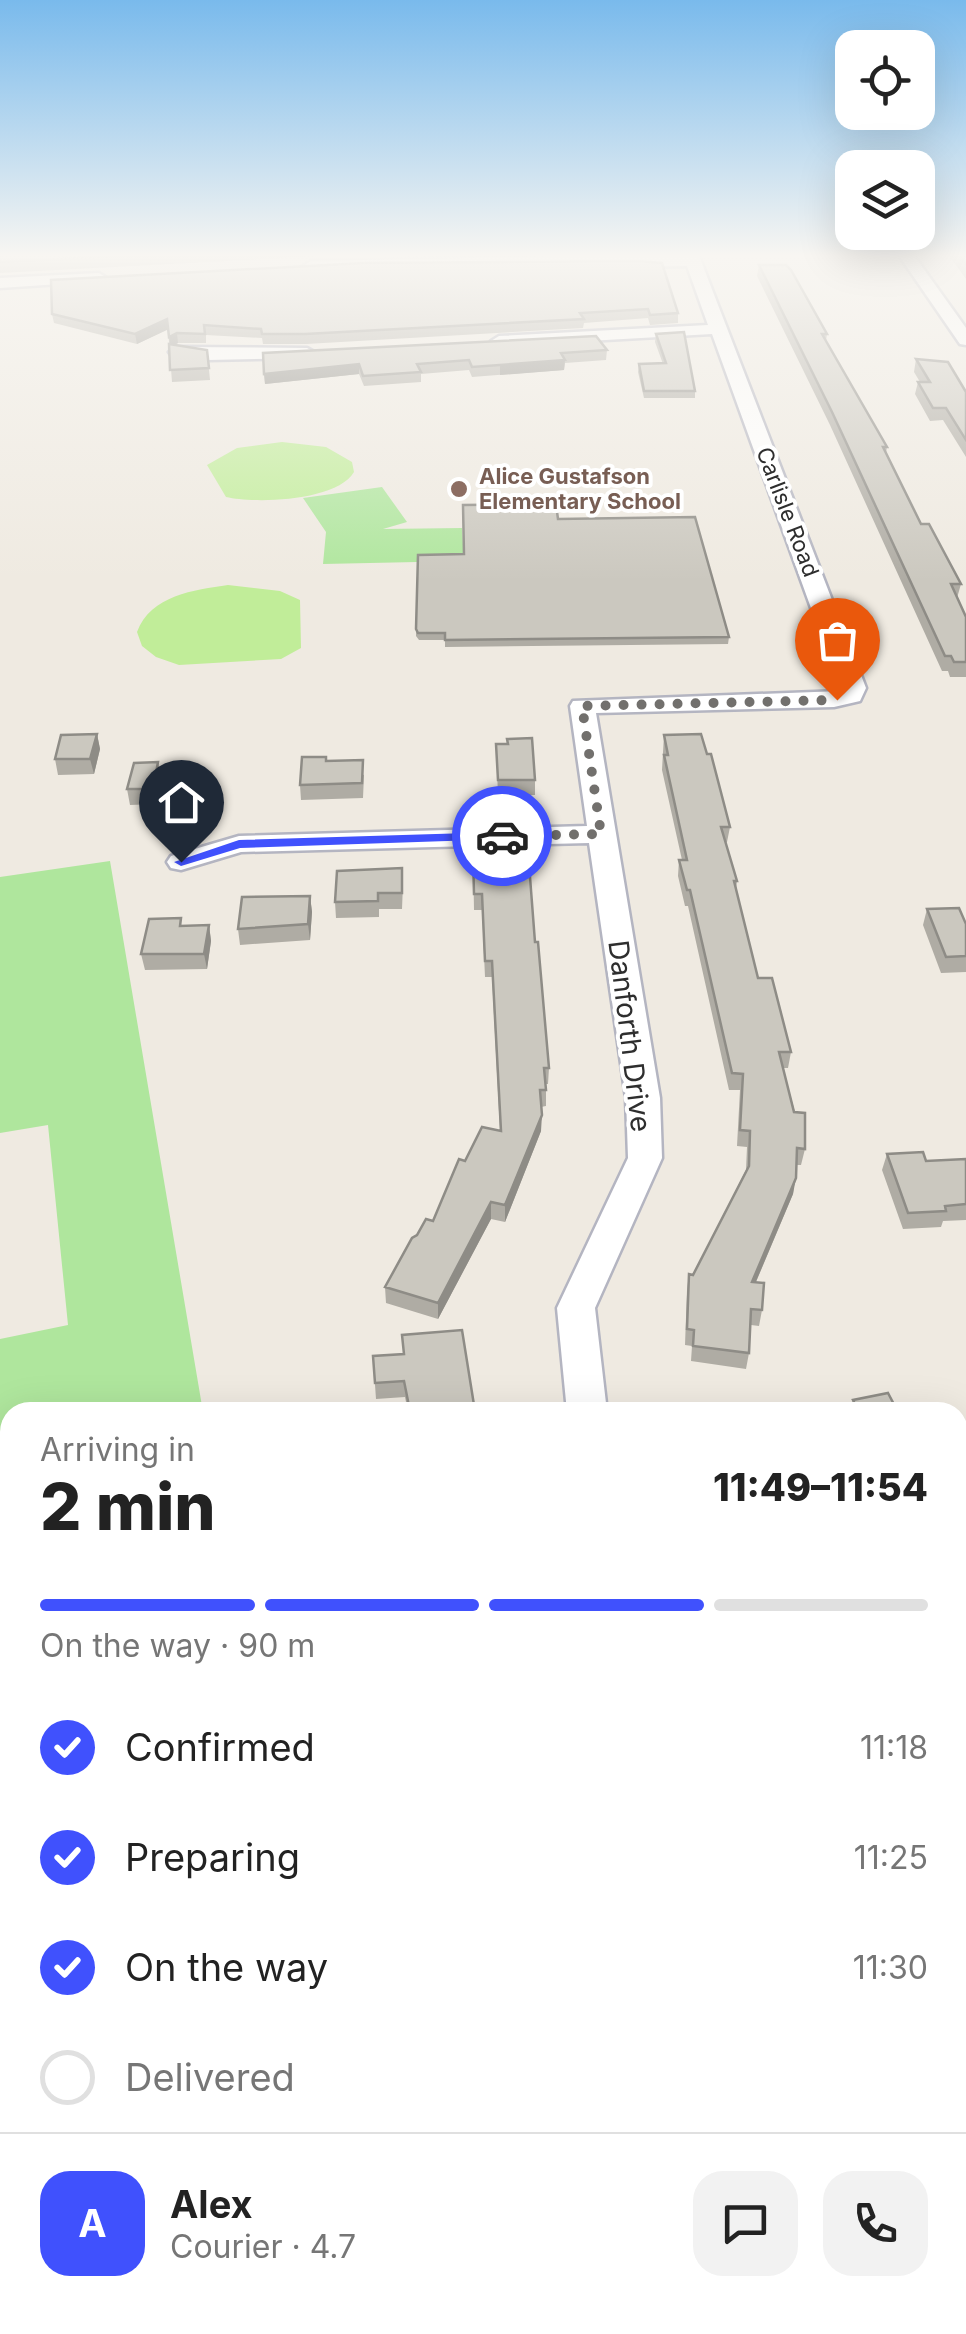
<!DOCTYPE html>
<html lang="en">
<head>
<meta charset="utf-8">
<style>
	:root { --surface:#fff; --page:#f2f2f2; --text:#222; --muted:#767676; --line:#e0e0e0; --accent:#4051fd }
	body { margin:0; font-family:Inter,sans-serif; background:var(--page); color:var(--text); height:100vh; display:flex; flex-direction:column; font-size:38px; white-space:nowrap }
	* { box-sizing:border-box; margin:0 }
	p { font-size:32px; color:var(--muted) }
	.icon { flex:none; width:55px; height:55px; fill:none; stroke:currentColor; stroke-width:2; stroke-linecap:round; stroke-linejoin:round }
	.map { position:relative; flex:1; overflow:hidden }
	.panel { position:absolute; left:0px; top:1402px; width:968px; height:932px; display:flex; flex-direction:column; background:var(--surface); border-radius:30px 30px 0 0; box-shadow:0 10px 40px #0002 }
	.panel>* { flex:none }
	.fabs { position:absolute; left:835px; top:30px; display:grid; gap:20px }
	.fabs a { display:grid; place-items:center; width:100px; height:100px; border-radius:20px; background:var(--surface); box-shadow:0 10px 40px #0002; font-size:50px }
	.pin { position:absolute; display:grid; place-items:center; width:85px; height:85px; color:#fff; margin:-102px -42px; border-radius:50% 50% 50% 0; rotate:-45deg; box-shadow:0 0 10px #0007 }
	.pin .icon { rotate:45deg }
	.courier { position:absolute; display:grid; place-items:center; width:100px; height:100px; margin:-50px; border:8px solid #4051fd; border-radius:50%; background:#fff; color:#222; box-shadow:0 2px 12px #0007 }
	.head em { font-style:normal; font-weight:800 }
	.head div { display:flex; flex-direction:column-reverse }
	.head { display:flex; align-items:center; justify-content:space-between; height:170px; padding:0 40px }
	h1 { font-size:65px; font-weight:800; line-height:75px }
	.bar { display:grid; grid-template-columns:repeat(4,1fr); gap:15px 10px; align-content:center; height:120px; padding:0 40px }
	.bar i { height:12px; border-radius:8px; background:var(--line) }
	.bar .active { background:var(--accent) }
	.bar p { grid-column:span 4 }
	.line { display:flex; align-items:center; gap:25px; padding:0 40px; border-top:2px solid var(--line) }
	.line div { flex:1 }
	.round { display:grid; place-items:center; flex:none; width:105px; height:105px; border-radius:30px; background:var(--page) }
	ol { padding:0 40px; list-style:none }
	li { display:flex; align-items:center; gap:30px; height:110px }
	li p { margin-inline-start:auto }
	li .icon { padding:10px; border-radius:50%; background:var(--accent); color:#fff; stroke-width:4 }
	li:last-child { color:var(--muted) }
	li i { width:55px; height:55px; border:5px solid var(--line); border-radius:50% }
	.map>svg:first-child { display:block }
	.green { fill:#afe69d }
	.pitch { fill:#c1ed99 }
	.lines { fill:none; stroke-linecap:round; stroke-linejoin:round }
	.minor-casing { stroke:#b4b5c1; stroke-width:5 }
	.minor { fill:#fff; fill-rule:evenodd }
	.wall { fill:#afaca4 }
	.shaded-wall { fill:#8e8c86 }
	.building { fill:#cbc8bf; stroke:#8e8c86; stroke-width:2.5 }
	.route { fill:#4051fd }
	.done { stroke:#72706d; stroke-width:10; stroke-dasharray:0 18 }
	.education-dot { fill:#8d6e63; stroke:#fff; stroke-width:4 }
	.labels { text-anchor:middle; stroke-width:8; stroke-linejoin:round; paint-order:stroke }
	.far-education-label { font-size:22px; font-weight:bold; fill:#785e54; stroke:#fff; text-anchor:start }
	.far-street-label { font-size:22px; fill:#2e2e2e; stroke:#fff }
	.street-label { font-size:28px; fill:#2e2e2e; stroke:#fff }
</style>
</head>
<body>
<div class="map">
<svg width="966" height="2334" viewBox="0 0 966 2334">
	<rect width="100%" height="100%" fill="#efeae1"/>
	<path class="green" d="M382 487 407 522 383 529 462 528 464 561 323 564 326 532 303 498Z
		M110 861 203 1412H10V1471L0 1473V1339L68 1325 48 1125 0 1133V877Z"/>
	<path class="pitch" d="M282 442 326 447 352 462 354 472C337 501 256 504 226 497L207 465 237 448Z
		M228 585 280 591 300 600 301 648 281 659 179 665 156 657 142 646 137 632C151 595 194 590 228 585Z"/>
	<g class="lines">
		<g class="minor-casing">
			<path id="minor" d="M683 254H698L701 261 866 688 860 701 834 707 596 713 660 1098 662 1158 595 1308 607 1412H567L557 1308 628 1158 626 1098 589 843 241 852 181 870 171 868 167 862 171 856 239 836 587 826 570 706 573 701 841 691 712 334 499 346 491 341 499 336 708 325 687 266 311 271 303 266 311 261Z
				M898 254H913L966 328V345L960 344Z
				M99 273 107 278 104 281 0 288V278Z
				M178 347 307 348 316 353 307 358 208 360 172 356 169 352Z
				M966 1613V1655L958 1657V1615Z
				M10 1834V1884L0 1887V1837Z
				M836 2325H896L898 2334H838Z"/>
		</g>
		<use href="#minor" class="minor"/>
	</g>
	<path class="wall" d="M0 254H360L0 273Z
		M948 254H966V279Z
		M363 263 678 313V323L650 325 648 318 584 323 583 328 306 344H263L262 338 206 335V343H178L175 345 207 350 210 380 172 382 168 329 137 344 54 323 52 314Z
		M759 265 827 334 826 341 887 447 886 453 921 524 961 584 957 598 966 617V677H950L948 671H942L830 425 757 276Z
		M656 334 695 391V398H644L638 372 639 364H663L655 342Z
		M607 350 606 360 565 363 564 370 472 377 469 370 421 374V382L364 386 359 374 265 384 263 353Z
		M916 359 966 392V457L943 420 930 421 915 394 918 382H920L914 372Z
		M558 519 729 637 728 644 445 647V640H419L416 636V629L464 554Z
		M97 734 100 749 94 774 58 775 55 759Z
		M664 735 730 827 727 842H725L737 881 736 889 758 978 791 1052 788 1068H783L805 1149 801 1165H796L793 1194 756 1282 762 1310 759 1326 751 1325 749 1353 746 1369 691 1361 692 1346 685 1345 687 1290 689 1274 693 1275 746 1170 747 1147 737 1146 740 1090H729L688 906H685L678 876 679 860H682L662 770Z
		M496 744 535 780V795L498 796Z
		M326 761 364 775 363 798 301 800 300 785Z
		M160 778 156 804 130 805 127 789Z
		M473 855 535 942 549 1068 548 1084H546V1106L541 1107V1131L505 1222 491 1219 438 1319 386 1303 385 1287 417 1235 433 1221 465 1161 500 1131 492 977H485L482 910H474Z
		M403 884 402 909H379V917L336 918 335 902Z
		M310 896 312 912 310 940 240 945 238 929Z
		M927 909 966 924V972L941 973 923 925Z
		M209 925 211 941 207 969 145 970 141 954 182 926Z
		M887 1154 926 1161 966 1159V1220L943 1221 941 1227 903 1229 882 1170Z
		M373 1356 474 1405V1412H408L405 1397 376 1399Z
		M853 1400 898 1412H849Z
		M966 1934V2092L958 2067V1935Z
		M263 2325H397V2326L364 2328V2334H263Z"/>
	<path class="shaded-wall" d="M167 319 169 329 137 344 135 334Z
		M177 333 178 343 170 347 169 337Z
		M565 360 564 370 500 375V365Z
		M359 364V374L265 384 264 374Z
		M97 734 100 749 94 774 90 759Z
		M158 762 160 778 156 804 153 789Z
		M310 896 312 912 310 940 308 924Z
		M209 925 211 941 207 969 204 954Z
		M542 1115 541 1131 505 1222V1205Z
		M796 1178 793 1194 749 1298 752 1282Z
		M491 1202V1219L438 1319V1303Z
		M10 1699V1714L0 1717V1701Z
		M966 1868V1878L958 1880V1870Z
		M178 2325H183L184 2334H179Z"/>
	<path class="building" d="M0 254H161L0 262Z
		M958 254H966V264Z
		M638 261 662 263 678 313 650 315 648 309 580 313 584 319 305 334H262L261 329 204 325 205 334 177 333 169 337 167 319 135 334 52 314 51 280 363 263Z
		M759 265H786L791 270 827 334H822L887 447H883L921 524H929L961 584H951L966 617V662H954L951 656H945L832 412Z
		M684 332 695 391H644L639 364 666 363 656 334Z
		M596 336 607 350 561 353 565 360 472 367 469 360 417 364 421 372 363 376 359 364 264 374 263 353Z
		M169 344 207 350 209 368 170 370Z
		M916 359 948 362 966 392V440L946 408H933L918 382H930Z
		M556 504 558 519 695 517 729 637 445 640V633H418L416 629 418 555 464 554 463 505Z
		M97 734 90 759H55L61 735Z
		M701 734 707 754H711L730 827H721L737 881H734L758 978H772L791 1052H779L794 1112 805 1113V1149L797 1148 796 1178 752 1282 764 1283 762 1310 751 1309 749 1353 693 1346 694 1330 687 1329 689 1274 693 1275 749 1166 750 1131 740 1130 743 1074 732 1073 690 890H687L679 860H687L664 755H668L664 735Z
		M532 738 535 780H498L496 744H508L507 739Z
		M302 757H326V761L363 760 362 783 300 785Z
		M158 762 153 789H127L134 763Z
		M473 855H515L520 877H530L535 942H538L549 1068H544L546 1090H540L542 1115 505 1205 491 1202 438 1303 385 1287 412 1238 417 1235 426 1219 433 1221 459 1159 465 1161 482 1127 501 1131 492 961H485L482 894H474Z
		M402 868V893H378V901L335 902 337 871Z
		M310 896 308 924 238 929 242 897Z
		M959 908 966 924V956L946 957 927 909Z
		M181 918 180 926 209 925 204 954H141L149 919Z
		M923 1152 926 1161 966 1159V1204L945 1206 946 1211 908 1213 887 1154Z
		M462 1330 474 1405 410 1411 404 1381 375 1383 373 1356 404 1354 402 1335Z
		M888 1393 898 1412H859L853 1400Z
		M10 1638V1699L0 1701V1640Z
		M958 1807 966 1822V1868L958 1870Z
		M966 1934V2058L958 2033V2016H960L958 2008V1935Z
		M27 2325H178L179 2334H27Z
		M263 2325H362V2332L327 2334H263Z
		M547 2325H610V2328L635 2334H546Z"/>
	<linearGradient id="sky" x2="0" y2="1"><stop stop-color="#79baec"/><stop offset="0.44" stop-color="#f8f6f2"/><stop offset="1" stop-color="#f8f6f2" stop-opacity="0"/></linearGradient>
	<rect width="966" height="581" fill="url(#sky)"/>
	<path class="route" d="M502 832 508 836 507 839 240 848 181 866 174 862 239 840Z"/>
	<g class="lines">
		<path class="done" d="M502 836 601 834 582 706 837 700"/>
	</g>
	<circle class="education-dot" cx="459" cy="489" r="10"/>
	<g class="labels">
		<g class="far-education-label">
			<text x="479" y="484">Alice Gustafson<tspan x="479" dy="25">Elementary School</tspan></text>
		</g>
		<g class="far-street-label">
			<text transform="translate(788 512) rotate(69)" y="8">Carlisle Road</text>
		</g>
		<g class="street-label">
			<text transform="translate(630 1036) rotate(83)" y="10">Danforth Drive</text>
		</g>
	</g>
</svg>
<div class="fabs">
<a><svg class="icon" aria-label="locate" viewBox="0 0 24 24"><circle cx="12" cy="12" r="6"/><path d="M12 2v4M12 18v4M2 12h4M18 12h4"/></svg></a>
<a><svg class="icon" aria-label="layers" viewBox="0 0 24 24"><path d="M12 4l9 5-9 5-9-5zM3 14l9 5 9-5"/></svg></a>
</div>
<div class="pin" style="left:837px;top:700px;background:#ea580c"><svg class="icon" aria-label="bag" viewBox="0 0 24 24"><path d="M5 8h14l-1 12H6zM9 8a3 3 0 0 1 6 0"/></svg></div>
<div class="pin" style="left:181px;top:862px;background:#1f2937"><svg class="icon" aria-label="home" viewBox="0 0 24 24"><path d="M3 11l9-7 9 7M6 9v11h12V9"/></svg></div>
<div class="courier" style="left:502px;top:836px"><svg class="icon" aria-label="car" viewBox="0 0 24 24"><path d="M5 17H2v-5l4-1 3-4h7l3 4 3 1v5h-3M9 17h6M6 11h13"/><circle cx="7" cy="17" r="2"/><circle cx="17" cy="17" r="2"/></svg></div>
<section class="panel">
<div class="head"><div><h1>2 min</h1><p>Arriving in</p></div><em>11:49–11:54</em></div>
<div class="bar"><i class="active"></i><i class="active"></i><i class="active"></i><i></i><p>On the way · 90 m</p></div>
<ol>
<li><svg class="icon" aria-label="check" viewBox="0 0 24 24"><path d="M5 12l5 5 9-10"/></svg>Confirmed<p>11:18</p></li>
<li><svg class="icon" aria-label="check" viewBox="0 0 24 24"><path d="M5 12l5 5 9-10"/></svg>Preparing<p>11:25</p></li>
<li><svg class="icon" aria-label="check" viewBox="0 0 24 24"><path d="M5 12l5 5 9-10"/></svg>On the way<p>11:30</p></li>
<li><i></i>Delivered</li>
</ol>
<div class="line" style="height:180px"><b class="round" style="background:var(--accent);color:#fff">A</b><div><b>Alex</b><p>Courier · 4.7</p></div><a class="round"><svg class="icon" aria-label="chat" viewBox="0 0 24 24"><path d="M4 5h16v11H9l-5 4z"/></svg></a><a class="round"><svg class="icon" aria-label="phone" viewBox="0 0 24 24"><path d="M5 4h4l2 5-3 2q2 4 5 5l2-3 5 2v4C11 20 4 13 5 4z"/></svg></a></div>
</section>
</div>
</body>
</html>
